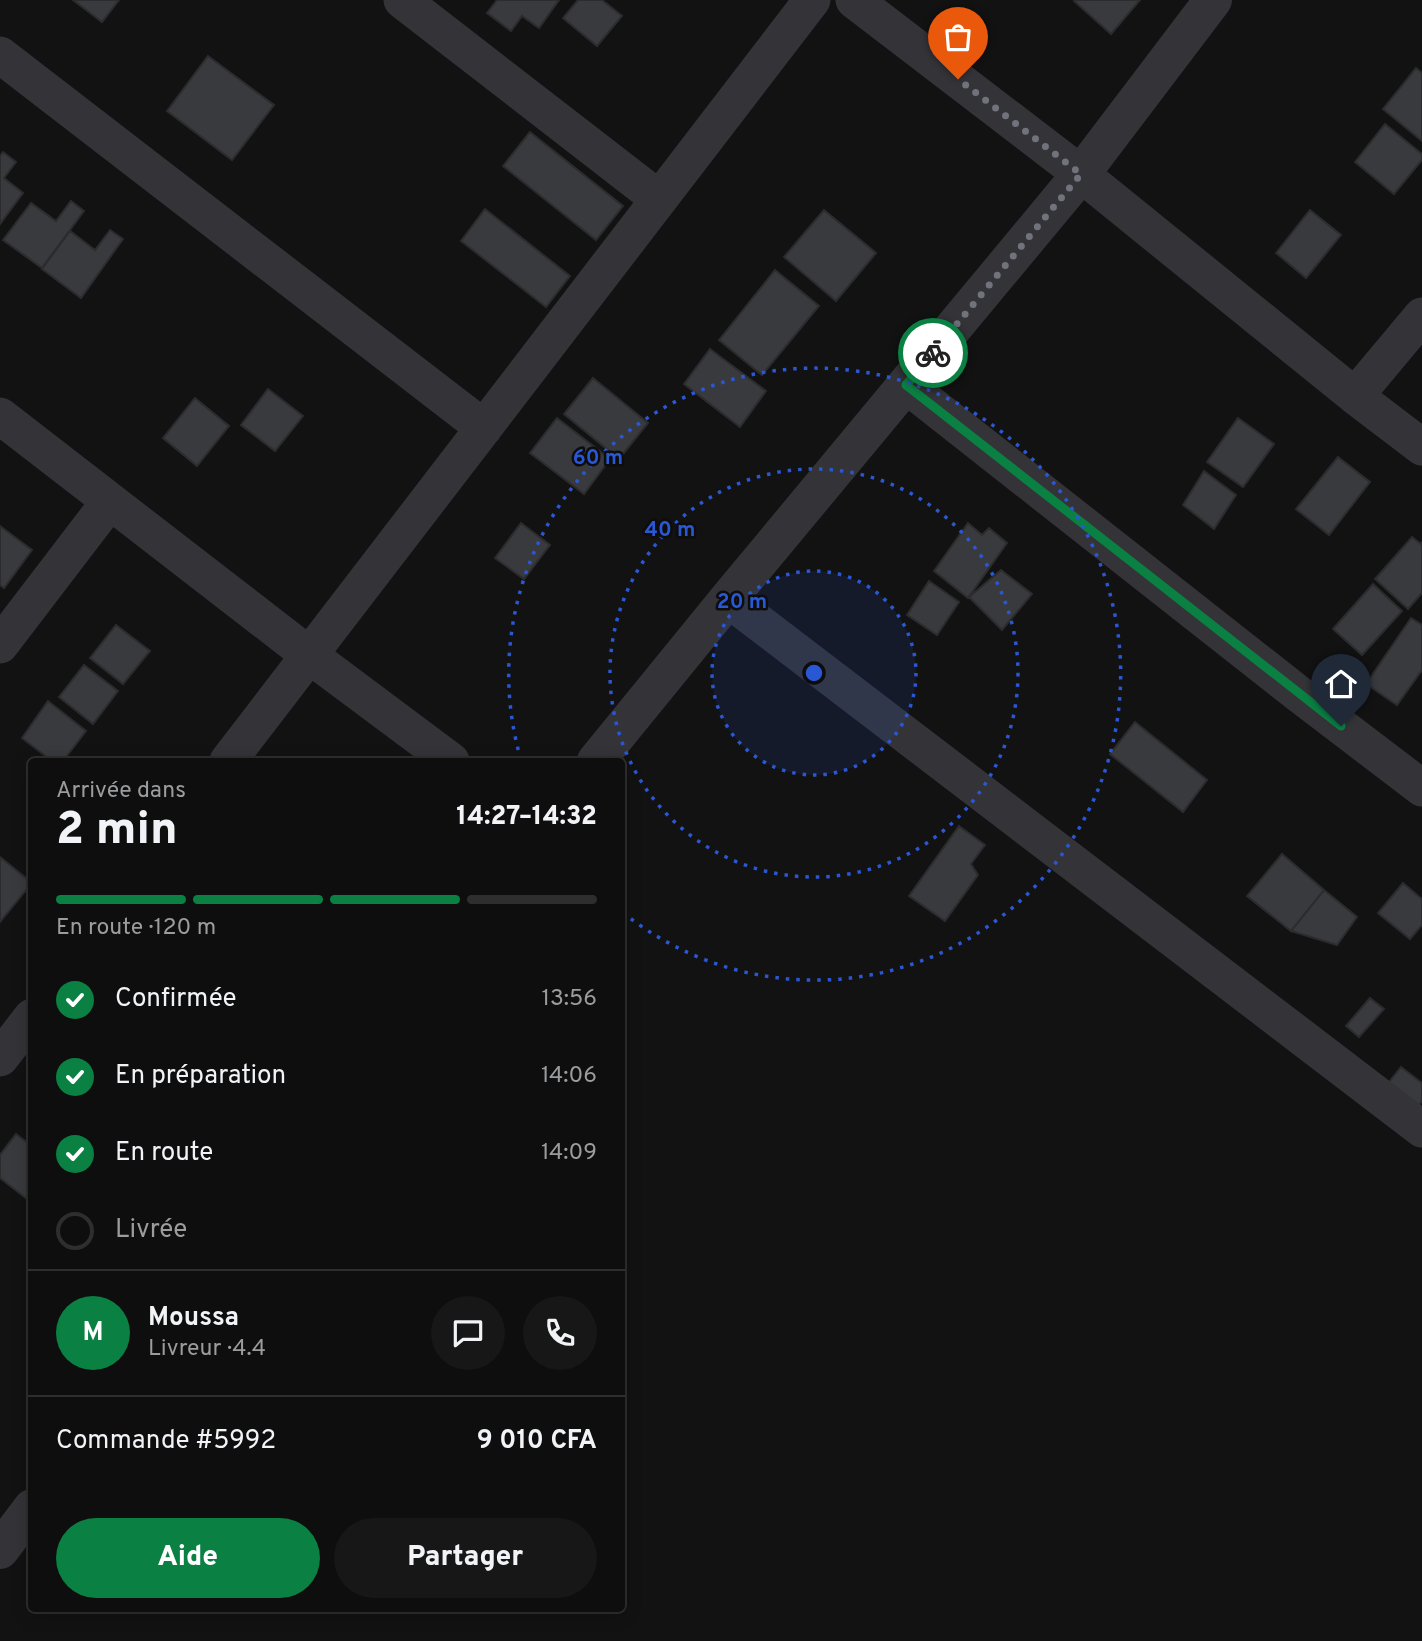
<!DOCTYPE html>
<html lang="fr">
<head>
<meta charset="utf-8">
<style>
	:root { --surface:#0e0e0e; --page:#171717; --text:#f1f3f6; --muted:#9b9c9e; --line:#2e2e2e; --accent:#0b8043 }
	body { margin:0; font-family:Overpass,sans-serif; background:var(--page); color:var(--text); height:100vh; display:flex; flex-direction:column; font-size:26px; white-space:nowrap }
	* { box-sizing:border-box; margin:0 }
	p { font-size:23px; color:var(--muted) }
	.icon { flex:none; width:38px; height:38px; fill:none; stroke:currentColor; stroke-width:2; stroke-linecap:round; stroke-linejoin:round }
	.map { position:relative; flex:1; overflow:hidden }
	.panel { position:absolute; left:28px; top:758px; width:597px; height:854px; display:flex; flex-direction:column; background:var(--surface); border-radius:7px; box-shadow:0 4px 18px #0003,0 0 0 2px var(--line) }
	.panel>* { flex:none }
	.pin { position:absolute; display:grid; place-items:center; width:60px; height:60px; color:#fff; margin:-72px -30px; border-radius:50% 50% 50% 0; rotate:-45deg; box-shadow:0 0 7px #0007 }
	.pin .icon { rotate:45deg }
	.courier { position:absolute; display:grid; place-items:center; width:70px; height:70px; margin:-35px; border:5px solid #0b8043; border-radius:50%; background:#fff; color:#222; box-shadow:0 2px 9px #0007 }
	.headline em { font-style:normal; font-weight:800 }
	.headline div { display:flex; flex-direction:column-reverse }
	.headline { display:flex; align-items:center; justify-content:space-between; height:119px; padding:0 28px }
	h1 { font-size:46px; font-weight:800; line-height:52px }
	.bar { display:grid; grid-template-columns:repeat(4,1fr); gap:10px 7px; align-content:center; height:84px; padding:0 28px }
	.bar i { height:9px; border-radius:5px; background:var(--line) }
	.bar .current { background:var(--accent) }
	.bar p { grid-column:span 4 }
	.line { display:flex; align-items:center; gap:18px; padding:0 28px; border-top:2px solid var(--line) }
	.line div { flex:1 }
	.round { display:grid; place-items:center; flex:none; width:74px; height:74px; border-radius:37px; background:var(--page) }
	ol { padding:0 28px; list-style:none }
	li { display:flex; align-items:center; gap:21px; height:77px }
	li p { margin-inline-start:auto }
	li .icon { padding:7px; border-radius:50%; background:var(--accent); color:#fff; stroke-width:4 }
	li:last-child { color:var(--muted) }
	li i { width:38px; height:38px; border:4px solid var(--line); border-radius:50% }
	.cta { display:flex; gap:14px; margin-top:auto; padding:14px 28px }
	.cta a { flex:1; height:80px; border-radius:42px; background:var(--accent); color:#fff; font-size:28px; font-weight:800; line-height:80px; text-align:center }
	.cta a+a { background:var(--page); color:var(--text) }
	.map>svg:first-child { display:block }
	.building { fill:#393a3e; stroke:#2c2c2f; stroke-width:2 }
	.lines { fill:none; stroke-linecap:round; stroke-linejoin:round }
	.minor { stroke:#333338; stroke-width:37 }
	.tertiary { stroke:#333338; stroke-width:38 }
	.done { stroke:#70727c; stroke-width:7; stroke-dasharray:0 12.6 }
	.route { stroke:#0b8043; stroke-width:9 }
	.ring { fill:none; stroke:#2a57d4; stroke-width:3.5; stroke-dasharray:3.5 7 }
	.centre { fill:#2a57d4; stroke:#0d0d0e; stroke-width:3.5 }
	.ring-label { font-size:21px; text-anchor:middle; font-weight:bold; fill:#2a57d4; stroke:#0d0d0e; stroke-width:5; stroke-linejoin:round; paint-order:stroke }
</style>
</head>
<body>
<div class="map">
<svg width="1422" height="1641" viewBox="0 0 1422 1641">
	<rect width="100%" height="100%" fill="#121213"/>
	<path class="building" d="M73 0H119L102 22Z
		M497 0H559L539 28 522 16 511 31 487 13Z
		M578 0H602L622 16 597 46 563 18Z
		M1075 0H1140L1111 34 1074 1Z
		M208 56 274 105 232 160 167 111Z
		M1416 68 1422 73V141L1383 109Z
		M1385 124 1422 154V160L1394 194 1355 162Z
		M530 132 623 206 596 240 503 166Z
		M3 152 16 162 4 178 23 193 0 224V156Z
		M71 201 84 211 42 268 3 240 31 203 56 221Z
		M485 209 570 276 546 307 461 241Z
		M824 210 876 253 836 301 784 257Z
		M1310 210 1341 235 1306 278 1276 253Z
		M110 230 123 239 81 298 42 269 70 231 95 250Z
		M775 270 819 306 762 375 719 340Z
		M710 349 766 391 740 427 684 384Z
		M593 378 648 423 619 459 564 414Z
		M268 389 303 416 275 451 241 425Z
		M195 398 229 426 197 466 163 438Z
		M557 418 610 459 584 494 530 453Z
		M1238 418 1274 444 1243 487 1207 462Z
		M1338 457 1370 482 1329 535 1296 509Z
		M1204 471 1236 495 1214 529 1183 505Z
		M521 523 550 545 524 579 495 558Z
		M968 523 982 535 989 528 1007 543 968 598 934 571Z
		M0 526 32 550 4 588 0 585Z
		M1412 537 1421 544 1422 542V593L1408 609 1375 579Z
		M1001 570 1032 594 1002 630 969 597Z
		M929 581 959 602 937 635 907 615Z
		M1373 584 1402 611 1362 655 1333 629Z
		M1411 618 1422 625V670L1397 705 1366 684Z
		M116 625 150 651 123 684 90 658Z
		M84 665 118 691 93 724 59 697Z
		M48 701 86 731 63 761H52L22 738Z
		M1135 722 1207 780 1183 812 1110 754Z
		M959 826 985 845 971 864 978 875 945 921 909 896Z
		M1282 854 1324 890 1291 931 1247 896Z
		M0 857 32 883 0 922Z
		M1403 883 1422 899V925L1410 939 1378 913Z
		M1324 890 1357 917 1337 945 1291 931Z
		M1370 998 1384 1009 1359 1037 1346 1026Z
		M1401 1067 1422 1083V1101L1416 1109 1386 1086Z
		M16 1134 32 1146V1203L0 1178V1155Z"/>
	<g class="lines">
		<path class="minor" d="M402 0 659 199
			M854 0 1081 174 1355 396 1422 447
			M0 55 484 428
			M906 385 1300 695 1422 788
			M1355 396 1422 316
			M0 416 309 655 451 761
			M728 599 1422 1129
			M0 645 110 501
			M228 761 812 0
			M0 1058 32 1017"/>
		<path class="tertiary" d="M596 761 728 599 1081 174 1213 0
			M0 1550 32 1508"/>
	</g>
	<g class="lines">
		<path class="done" d="M933 353 1081 174 958 79"/>
		<path class="route" d="M933 353 906 385 1341 726"/>
	</g>
	<circle cx="814" cy="673" r="102" fill="#2a57d4" fill-opacity=".12"/>
	<g class="ring">
		<circle cx="814" cy="673" r="102"/>
		<circle cx="814" cy="673" r="204"/>
		<path d="M521 760A306 306 0 1 1 621 911"/>
	</g>
	<circle cx="814" cy="673" r="10" class="centre"/>
	<g class="ring-label">
		<text x="598" y="464">60 m</text>
		<text x="670" y="536">40 m</text>
		<text x="742" y="608">20 m</text>
	</g>
</svg>
<div class="pin" style="left:958px;top:79px;background:#ea580c"><svg class="icon" aria-label="bag" viewBox="0 0 24 24"><path d="M5 8h14l-1 12H6zM9 8a3 3 0 0 1 6 0"/></svg></div>
<div class="pin" style="left:1341px;top:726px;background:#1f2937"><svg class="icon" aria-label="home" viewBox="0 0 24 24"><path d="M3 11l9-7 9 7M6 9v11h12V9"/></svg></div>
<div class="courier" style="left:933px;top:353px"><svg class="icon" aria-label="bike" viewBox="0 0 24 24"><circle cx="6" cy="16" r="4"/><circle cx="18" cy="16" r="4"/><path d="M6 16l4-8h5l3 8M10 8l3 8H6M13 5h3"/></svg></div>
<section class="panel">
<div class="headline"><div><h1>2 min</h1><p>Arrivée dans</p></div><em>14:27–14:32</em></div>
<div class="bar"><i class="current"></i><i class="current"></i><i class="current"></i><i></i><p>En route · 120 m</p></div>
<ol>
<li><svg class="icon" aria-label="check" viewBox="0 0 24 24"><path d="M5 12l5 5 9-10"/></svg>Confirmée<p>13:56</p></li>
<li><svg class="icon" aria-label="check" viewBox="0 0 24 24"><path d="M5 12l5 5 9-10"/></svg>En préparation<p>14:06</p></li>
<li><svg class="icon" aria-label="check" viewBox="0 0 24 24"><path d="M5 12l5 5 9-10"/></svg>En route<p>14:09</p></li>
<li><i></i>Livrée</li>
</ol>
<div class="line" style="height:126px"><b class="round" style="background:var(--accent);color:#fff">M</b><div><b>Moussa</b><p>Livreur · 4.4</p></div><a class="round"><svg class="icon" aria-label="chat" viewBox="0 0 24 24"><path d="M4 5h16v11H9l-5 4z"/></svg></a><a class="round"><svg class="icon" aria-label="phone" viewBox="0 0 24 24"><path d="M5 4h4l2 5-3 2q2 4 5 5l2-3 5 2v4C11 20 4 13 5 4z"/></svg></a></div>
<div class="line" style="height:91px"><div>Commande #5992</div><b>9 010 CFA</b></div>
<div class="cta"><a>Aide</a><a>Partager</a></div>
</section>
</div>
</body>
</html>
